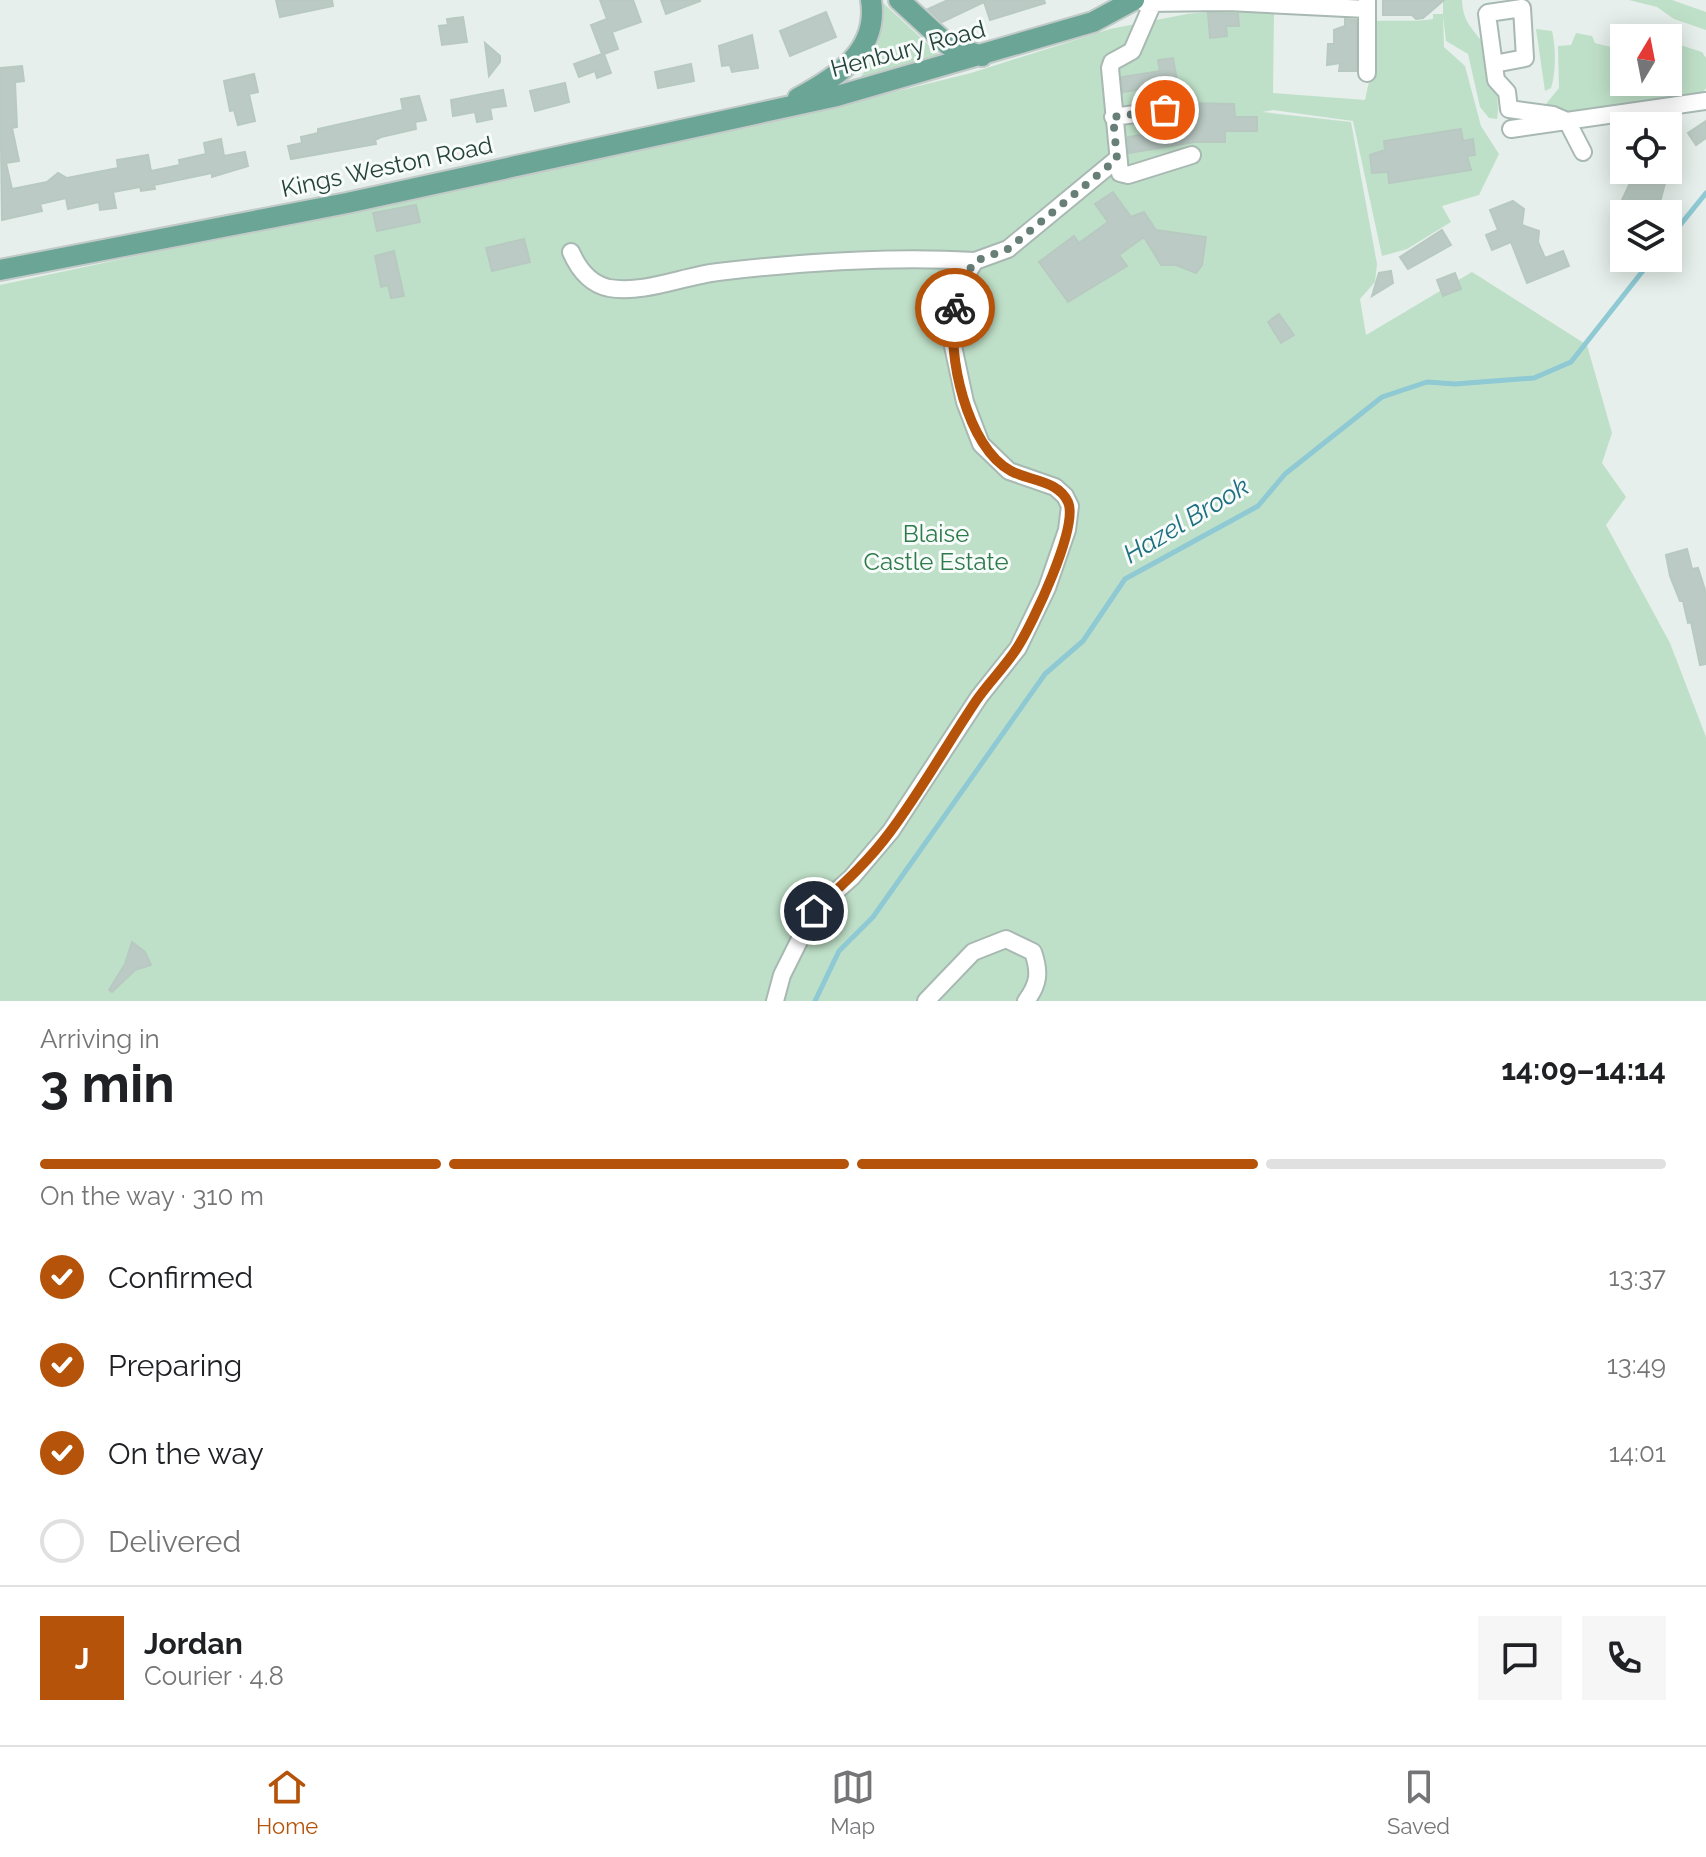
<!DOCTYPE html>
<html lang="en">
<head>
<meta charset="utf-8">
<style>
	:root { --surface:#fff; --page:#f6f6f6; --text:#202124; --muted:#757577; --line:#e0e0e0; --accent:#b45309 }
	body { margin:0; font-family:Raleway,sans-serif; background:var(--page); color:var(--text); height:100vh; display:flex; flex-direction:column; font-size:30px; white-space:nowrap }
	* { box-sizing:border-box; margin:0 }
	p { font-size:26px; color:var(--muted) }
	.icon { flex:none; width:44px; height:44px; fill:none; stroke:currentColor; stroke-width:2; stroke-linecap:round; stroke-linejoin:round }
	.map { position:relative; height:1001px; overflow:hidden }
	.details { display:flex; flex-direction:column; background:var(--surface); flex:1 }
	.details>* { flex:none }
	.needle { width:52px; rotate:10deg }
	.tools { position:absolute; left:1610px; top:24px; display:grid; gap:16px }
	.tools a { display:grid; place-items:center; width:72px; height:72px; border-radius:0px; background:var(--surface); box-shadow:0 4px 20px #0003; font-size:40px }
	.pin { position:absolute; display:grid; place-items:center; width:68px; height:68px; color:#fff; margin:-34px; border:4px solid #fff; border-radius:50%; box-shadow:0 2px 8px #0007 }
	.courier { position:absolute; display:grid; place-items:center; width:80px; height:80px; margin:-40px; border:6px solid #b45309; border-radius:50%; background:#fff; color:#222; box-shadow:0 2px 10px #0007 }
	.head em { font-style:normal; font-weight:700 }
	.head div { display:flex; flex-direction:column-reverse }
	.head { display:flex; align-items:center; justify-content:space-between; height:136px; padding:0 40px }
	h1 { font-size:52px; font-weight:700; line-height:60px }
	.bar { display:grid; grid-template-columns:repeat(4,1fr); gap:12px 8px; align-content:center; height:96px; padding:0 40px }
	.bar i { height:10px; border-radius:6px; background:var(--line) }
	.bar .selected { background:var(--accent) }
	.bar p { grid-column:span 4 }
	.line { display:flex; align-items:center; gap:20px; padding:0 40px; border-top:2px solid var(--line) }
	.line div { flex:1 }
	.round { display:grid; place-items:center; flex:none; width:84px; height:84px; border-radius:0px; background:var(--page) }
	ol { padding:0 40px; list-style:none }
	li { display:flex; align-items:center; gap:24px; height:88px }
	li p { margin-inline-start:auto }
	li .icon { padding:8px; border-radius:50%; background:var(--accent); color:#fff; stroke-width:4 }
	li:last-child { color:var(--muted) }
	li i { width:44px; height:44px; border:4px solid var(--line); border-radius:50% }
	.dock { display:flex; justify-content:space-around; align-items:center; height:112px; border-top:2px solid var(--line); background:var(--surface); font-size:22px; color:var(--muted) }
	.dock a { display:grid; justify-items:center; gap:4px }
	.dock .selected { color:var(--accent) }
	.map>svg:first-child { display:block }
	.green { fill:#bfe0c8 }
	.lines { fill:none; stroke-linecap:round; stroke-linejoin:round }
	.stream { stroke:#8ec9d4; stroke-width:5 }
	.building { fill:#bbcac4; stroke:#b8c9c2; stroke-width:2 }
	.minor-casing { stroke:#a8b8b2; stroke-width:20 }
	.major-casing { stroke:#c2cac8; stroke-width:24 }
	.minor { stroke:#fff; stroke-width:16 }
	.major { stroke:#6aa596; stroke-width:20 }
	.done { stroke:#687f78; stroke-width:8; stroke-dasharray:0 14.4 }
	.route { stroke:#b45309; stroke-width:10 }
	.labels { text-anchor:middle; stroke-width:6; stroke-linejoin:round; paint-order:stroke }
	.street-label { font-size:24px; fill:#24423a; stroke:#f7fbf9 }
	.park-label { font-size:24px; fill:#2d7a4b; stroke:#f7fbf9 }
	.water-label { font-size:26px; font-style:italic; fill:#1c6f80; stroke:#f7fbf9 }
</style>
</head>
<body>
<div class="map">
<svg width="1706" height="1001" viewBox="0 0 1706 1001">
	<rect width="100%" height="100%" fill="#e6efeb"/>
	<path class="green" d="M1443 0H1462C1463 19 1469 25 1480 39 1492 53 1501 102 1497 119L1489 118 1480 107 1468 54 1446 41 1443 16 1444 47 1465 66 1481 126 1499 154 1479 195 1442 206 1451 222 1407 249 1382 256 1353 121 1273 110 1262 112 1351 122 1377 264 1375 282 1360 299 1366 335 1472 272 1587 345 1612 433 1602 463 1626 497 1606 525 1670 643 1706 737V1001H0V285L829 108 971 73 1110 29 1187 14 1262 7 1263 12H1274L1273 93 1365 100 1376 49 1375 21C1396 20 1415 22 1433 19V14H1443Z
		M1629 0H1672L1706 12V30L1674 19 1657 7Z
		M882 2 942 57 860 78C877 54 884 32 882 2Z
		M1536 29 1552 31C1556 47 1556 73 1551 88L1545 91Z
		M1626 30 1645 38H1624V82H1668V41L1702 52 1706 58V88L1703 92 1560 114 1549 110 1546 104 1559 88 1558 46 1571 45 1576 33 1592 36 1595 43 1619 49 1621 33Z"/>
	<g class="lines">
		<path class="stream" d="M1668 240 1706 193
			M815 1001 839 951 873 917 1045 674 1083 641 1125 579 1258 506 1285 474 1382 397 1427 382 1455 384 1534 378 1571 362 1653 258"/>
	</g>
	<path class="building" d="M276 0H332L333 6 280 17Z
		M600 0H633L641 22 612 32 618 49 604 54 611 73 597 78 595 71 579 77 574 64 602 54 591 25 607 19Z
		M661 0H700V1L666 14Z
		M948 0H1044L1045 3 990 20 984 2 942 22 928 9Z
		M1383 0H1444L1423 18 1416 19 1412 15H1383Z
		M826 12 836 37 790 56 780 31Z
		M1208 13 1238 14 1239 26H1226L1227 36 1210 38Z
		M463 17 467 42 442 45 439 26 448 25 447 19Z
		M1345 19 1356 20V71H1339L1340 63 1327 65 1328 44H1334V30L1345 26Z
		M752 35 758 68 732 72 730 65 722 66 719 46Z
		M485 43 500 56V62L489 76Z
		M1173 58 1181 103 1234 104 1235 117H1257V131H1225V142H1195L1129 153 1128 137 1170 130 1168 120 1176 109 1173 103 1165 99 1163 86 1123 92 1122 77 1160 71 1158 60Z
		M691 64 694 81 658 88 655 72Z
		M22 66 24 81 15 82 17 127 12 128 19 161 6 163 12 189 47 182 58 173 67 178 118 168 117 160 148 155 151 171 180 165 179 160 206 154 204 143 221 139 224 156 245 152 248 166 212 177V173L154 185 155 189 141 191 140 187 113 192 116 208 100 210 99 202 68 209 66 198 40 204 42 211 2 220 0 68Z
		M254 74 258 92 249 94 255 121 238 125 234 110 230 111 224 81Z
		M565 83 569 102 535 111 530 91Z
		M503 90 506 106 490 108 492 119 477 122 475 112 453 116 451 100Z
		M419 96 426 120 415 122 416 129 381 137 375 140 376 144 291 159 288 146 302 143 301 137 318 133V129L403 110 401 99Z
		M1706 121V138L1696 145 1688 133Z
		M1461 129 1463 141 1473 139 1475 155 1467 156 1471 170 1389 183 1388 172 1372 173 1370 155 1385 150 1384 141Z
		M1631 181 1665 183 1657 214H1633L1635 208 1621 202Z
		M1113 192 1131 217 1144 212 1156 230 1206 237 1202 265 1196 273 1176 265H1161L1144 237 1119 255 1127 266 1068 302 1039 262 1074 236 1079 243 1108 222 1095 204Z
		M1513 201 1524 209 1522 225 1539 231 1538 242 1545 258 1563 251 1569 266 1527 283 1511 242 1492 250 1486 235 1498 230 1490 210Z
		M416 205 420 222 377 231 373 213Z
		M1442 230 1451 245 1408 269 1400 257Z
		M524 239 530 262 492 271 486 248Z
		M394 251 404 296 391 298 388 285 381 287 375 256Z
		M1391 271 1393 283 1372 296 1379 273Z
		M1455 273 1461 289 1443 296 1437 280Z
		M1279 314 1294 335 1281 343 1268 322Z
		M1687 549 1692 569 1698 568 1706 593V664L1700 665 1691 622 1688 623 1683 601H1680L1670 576 1666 555Z
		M132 942 145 952 151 965 135 970 112 992 109 990 125 964Z"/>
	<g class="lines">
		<g class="minor-casing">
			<path id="minor" d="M1144 3 1228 2 1366 9
				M1152 5 1132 51 1112 62 1110 68 1120 173 1128 175 1192 155
				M1494 64 1525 58 1522 8 1488 13 1487 14 1496 80 1497 81 1507 92 1509 109 1553 115 1567 121 1583 152
				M1367 73V0
				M1113 117 1165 110
				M1511 129 1706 101
				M571 252C578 268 590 284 609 288 645 294 683 276 718 272 803 262 889 256 975 261
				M775 1001 782 975 814 911 852 877 891 831 979 697 1018 648 1047 588 1067 530 1070 506 1065 496 1055 487 1009 471 981 444 965 402 953 346V320L965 277 975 261 1008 249 1117 159
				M926 1001 973 952 1006 939 1033 952C1040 972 1039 984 1026 1001"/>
		</g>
		<g class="major-casing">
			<path id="major" d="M899 0 948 45 982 56
				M798 98C837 77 879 51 871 0
				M0 270 347 203 837 96 1093 22 1134 0"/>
		</g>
		<use href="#minor" class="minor"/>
		<use href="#major" class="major"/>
	</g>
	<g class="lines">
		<path class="done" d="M955 308 965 277 975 261 1008 249 1117 159 1113 117 1165 110"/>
		<path class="route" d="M814 911C841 886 868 862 890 832 921 791 947 744 976 701 989 682 1005 667 1017 648 1032 625 1079 527 1068 502 1058 480 1030 481 1011 471 967 448 946 353 955 308"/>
	</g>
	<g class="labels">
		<g class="street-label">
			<text transform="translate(908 49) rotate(-15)" y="8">Henbury Road</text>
			<text transform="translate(387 167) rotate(-12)" y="8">Kings Weston Road</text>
		</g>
		<g class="park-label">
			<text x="936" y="542">Blaise<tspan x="936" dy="28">Castle Estate</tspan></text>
		</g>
		<g class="water-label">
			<text transform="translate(1186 520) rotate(-31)" y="9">Hazel Brook</text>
		</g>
	</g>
</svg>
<div class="tools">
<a><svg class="needle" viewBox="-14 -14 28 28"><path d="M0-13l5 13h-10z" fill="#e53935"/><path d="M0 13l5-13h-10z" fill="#757577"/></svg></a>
<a><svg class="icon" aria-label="locate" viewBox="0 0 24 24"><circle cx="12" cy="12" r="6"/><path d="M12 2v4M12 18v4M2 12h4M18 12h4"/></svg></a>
<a><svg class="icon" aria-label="layers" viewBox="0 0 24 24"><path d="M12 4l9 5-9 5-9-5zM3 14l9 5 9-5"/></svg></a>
</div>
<div class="pin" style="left:1165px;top:110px;background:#ea580c"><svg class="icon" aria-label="bag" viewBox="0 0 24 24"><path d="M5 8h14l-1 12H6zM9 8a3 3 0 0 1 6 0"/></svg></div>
<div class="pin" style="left:814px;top:911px;background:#1f2937"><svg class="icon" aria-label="home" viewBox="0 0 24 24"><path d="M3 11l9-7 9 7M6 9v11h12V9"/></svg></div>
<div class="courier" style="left:955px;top:308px"><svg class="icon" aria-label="bike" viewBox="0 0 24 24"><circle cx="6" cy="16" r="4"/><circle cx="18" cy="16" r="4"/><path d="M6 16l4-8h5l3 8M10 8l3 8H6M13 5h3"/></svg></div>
</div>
<section class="details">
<div class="head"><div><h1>3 min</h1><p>Arriving in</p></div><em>14:09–14:14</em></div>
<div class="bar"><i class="selected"></i><i class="selected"></i><i class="selected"></i><i></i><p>On the way · 310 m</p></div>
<ol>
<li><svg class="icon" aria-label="check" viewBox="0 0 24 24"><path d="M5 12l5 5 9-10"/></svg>Confirmed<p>13:37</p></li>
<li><svg class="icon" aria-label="check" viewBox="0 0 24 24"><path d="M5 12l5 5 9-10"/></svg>Preparing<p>13:49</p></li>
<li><svg class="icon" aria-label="check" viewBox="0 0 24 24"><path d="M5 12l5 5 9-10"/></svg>On the way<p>14:01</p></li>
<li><i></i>Delivered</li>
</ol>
<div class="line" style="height:144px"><b class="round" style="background:var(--accent);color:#fff">J</b><div><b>Jordan</b><p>Courier · 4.8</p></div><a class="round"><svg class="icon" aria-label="chat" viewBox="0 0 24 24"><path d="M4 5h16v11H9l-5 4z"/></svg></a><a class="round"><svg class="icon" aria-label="phone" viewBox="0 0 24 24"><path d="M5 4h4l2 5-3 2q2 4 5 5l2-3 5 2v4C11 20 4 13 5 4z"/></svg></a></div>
</section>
<nav class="dock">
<a class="selected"><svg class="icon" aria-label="home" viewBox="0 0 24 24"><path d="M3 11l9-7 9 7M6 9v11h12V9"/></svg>Home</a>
<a><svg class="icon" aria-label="map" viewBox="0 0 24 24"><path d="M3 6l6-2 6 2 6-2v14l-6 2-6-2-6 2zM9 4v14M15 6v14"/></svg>Map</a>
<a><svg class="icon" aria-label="saved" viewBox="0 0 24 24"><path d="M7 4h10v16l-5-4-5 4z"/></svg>Saved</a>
</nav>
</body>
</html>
